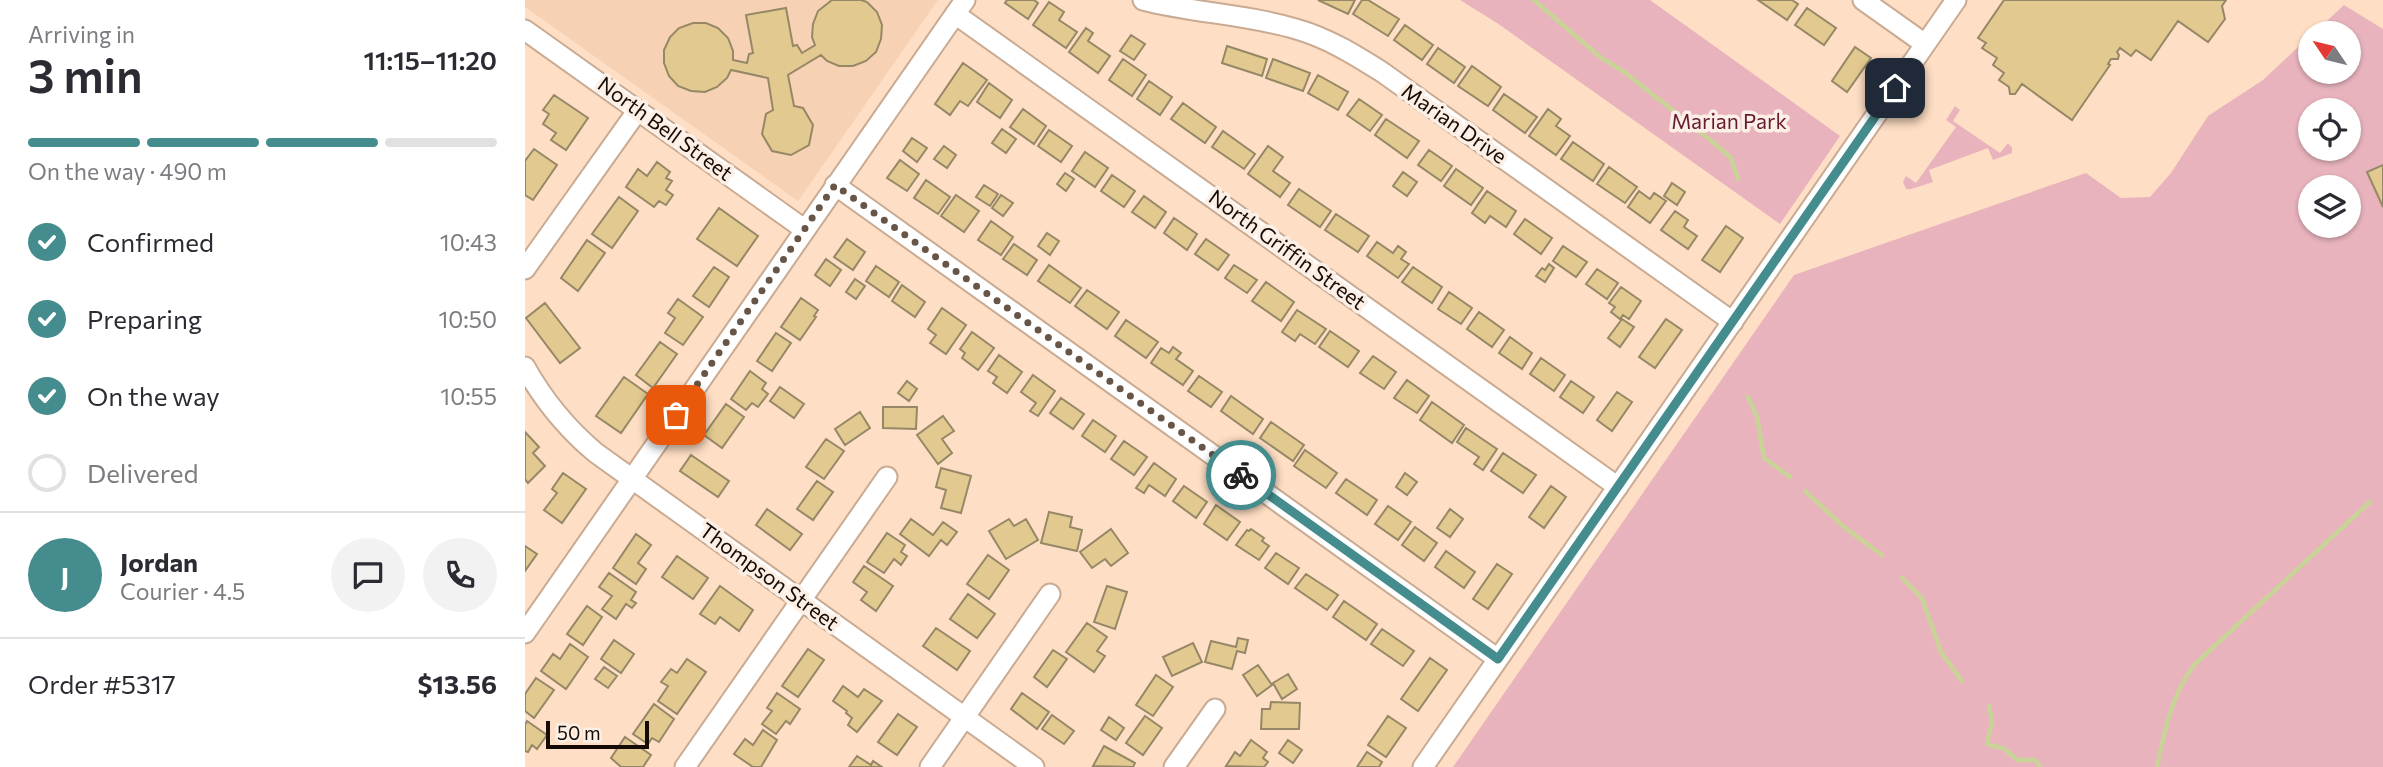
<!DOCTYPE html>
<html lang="en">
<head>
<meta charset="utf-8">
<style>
	:root { --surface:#fff; --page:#f2f2f3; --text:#2b2b33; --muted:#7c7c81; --line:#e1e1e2; --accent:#448c8d }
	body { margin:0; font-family:Commissioner,sans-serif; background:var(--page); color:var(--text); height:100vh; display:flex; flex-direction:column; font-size:26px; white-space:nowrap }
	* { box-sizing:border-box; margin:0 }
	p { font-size:23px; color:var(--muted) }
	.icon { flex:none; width:38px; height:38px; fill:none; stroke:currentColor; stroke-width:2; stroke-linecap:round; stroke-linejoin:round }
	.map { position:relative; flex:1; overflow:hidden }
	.side { display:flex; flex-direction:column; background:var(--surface); width:525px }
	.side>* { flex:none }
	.needle { width:46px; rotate:305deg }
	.buttons { position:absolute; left:1773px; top:21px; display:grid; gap:14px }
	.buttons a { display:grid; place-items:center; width:63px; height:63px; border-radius:50%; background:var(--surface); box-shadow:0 2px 5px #0004; font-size:35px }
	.scale { position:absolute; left:21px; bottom:18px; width:103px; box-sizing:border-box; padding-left:7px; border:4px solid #160b04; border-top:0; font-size:19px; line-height:24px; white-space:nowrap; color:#160b04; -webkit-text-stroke:5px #fcefe5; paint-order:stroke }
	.pin { position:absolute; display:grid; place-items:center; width:60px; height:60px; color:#fff; margin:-30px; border-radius:14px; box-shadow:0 4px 10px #0006 }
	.courier { position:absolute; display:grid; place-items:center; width:70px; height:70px; margin:-35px; border:5px solid #448c8d; border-radius:50%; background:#fff; color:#222; box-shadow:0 2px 9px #0007 }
	.overview em { font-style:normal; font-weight:600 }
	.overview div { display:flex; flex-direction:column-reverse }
	.overview { display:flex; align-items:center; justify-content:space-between; height:119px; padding:0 28px }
	h1 { font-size:46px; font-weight:600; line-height:52px }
	.bar { display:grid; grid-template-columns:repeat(4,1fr); gap:10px 7px; align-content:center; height:84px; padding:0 28px }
	.bar i { height:9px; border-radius:5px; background:var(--line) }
	.bar .on { background:var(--accent) }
	.bar p { grid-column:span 4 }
	.line { display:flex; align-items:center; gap:18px; padding:0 28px; border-top:2px solid var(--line) }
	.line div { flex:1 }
	.round { display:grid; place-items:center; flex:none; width:74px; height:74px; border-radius:37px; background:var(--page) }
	ol { padding:0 28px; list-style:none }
	li { display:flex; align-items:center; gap:21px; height:77px }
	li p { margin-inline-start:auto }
	li .icon { padding:7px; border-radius:50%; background:var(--accent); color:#fff; stroke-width:4 }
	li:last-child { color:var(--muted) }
	li i { width:38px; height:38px; border:4px solid var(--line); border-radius:50% }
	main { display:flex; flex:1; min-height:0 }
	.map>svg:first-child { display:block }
	.built { fill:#f7d1b3 }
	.green { fill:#e8b3bd; fill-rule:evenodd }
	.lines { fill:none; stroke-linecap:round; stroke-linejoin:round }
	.stream { stroke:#cad397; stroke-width:4.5 }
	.building { fill:#e1c98f; stroke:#968867; stroke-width:2 }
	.minor-casing { stroke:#c9aa92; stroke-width:23 }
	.minor { stroke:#fff; stroke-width:19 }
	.done { stroke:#675547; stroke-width:7; stroke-dasharray:0 12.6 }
	.route { stroke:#448c8d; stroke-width:9 }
	.labels { text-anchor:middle; stroke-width:7; stroke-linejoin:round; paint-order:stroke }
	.park-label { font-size:21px; fill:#661a31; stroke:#fcefe5 }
	.street-label { font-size:21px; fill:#160b04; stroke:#fcefe5 }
</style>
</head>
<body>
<main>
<section class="side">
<div class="overview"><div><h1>3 min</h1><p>Arriving in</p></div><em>11:15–11:20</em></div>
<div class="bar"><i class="on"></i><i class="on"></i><i class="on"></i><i></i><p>On the way · 490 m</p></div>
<ol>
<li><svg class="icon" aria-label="check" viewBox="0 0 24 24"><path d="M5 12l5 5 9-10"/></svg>Confirmed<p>10:43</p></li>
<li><svg class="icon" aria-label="check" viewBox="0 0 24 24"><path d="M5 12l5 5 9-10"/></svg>Preparing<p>10:50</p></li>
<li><svg class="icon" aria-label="check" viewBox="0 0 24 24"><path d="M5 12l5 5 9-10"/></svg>On the way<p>10:55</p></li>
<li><i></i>Delivered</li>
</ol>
<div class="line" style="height:126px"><b class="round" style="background:var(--accent);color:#fff">J</b><div><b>Jordan</b><p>Courier · 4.5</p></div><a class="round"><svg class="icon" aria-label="chat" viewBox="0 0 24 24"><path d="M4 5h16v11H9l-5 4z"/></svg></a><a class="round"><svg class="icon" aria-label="phone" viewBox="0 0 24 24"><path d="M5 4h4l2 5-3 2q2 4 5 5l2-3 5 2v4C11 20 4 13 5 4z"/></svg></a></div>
<div class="line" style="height:91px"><div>Order #5317</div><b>$13.56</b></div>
</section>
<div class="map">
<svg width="1858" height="767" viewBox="0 0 1858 767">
	<rect width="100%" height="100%" fill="#fedec4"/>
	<path class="built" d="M0 0H413L273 201 0 7Z"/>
	<path class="green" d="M935 0H1125L1315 136 1255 224 972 23Z
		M1819 5 1858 29V767H928L1269 275 1561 173 1596 198 1625 197 1646 173 1683 116 1738 80 1785 36V72H1824V33H1789ZM1785 110H1824V149H1785ZM1785 187H1824V226H1785Z
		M1430 106 1435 110 1428 121 1475 153 1483 143 1487 148V153L1468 160 1463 148 1404 170 1408 182 1386 189H1381L1378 182 1381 176 1391 183 1431 127 1421 120Z"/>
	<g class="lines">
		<path class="stream" d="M1009 0 1075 57 1098 71 1189 143 1206 158 1213 179
			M1223 397 1232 417 1239 458 1265 477
			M1280 491 1319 527 1357 555
			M1377 578 1397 598 1416 652 1437 681
			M1464 706 1467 721 1462 744 1480 749 1492 760H1511L1515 767
			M1632 767C1640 730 1646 696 1669 665L1845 502"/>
	</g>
	<path class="building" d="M307 0H336L342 2 352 12 357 25 356 39 351 52 341 61 328 66H314L302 61 296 55 263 75 269 106 278 108 288 125 284 145 266 155 247 151 237 134 241 114 248 110 243 78 206 70 202 78 192 87 180 92 166 91 153 86 144 76 139 63V50L145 37 154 28 168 23H181L193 28 203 38 208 51V60L222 63 224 54 228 53 221 15 261 8 268 46 272 45 277 53 290 45 287 37 288 24 293 11Z
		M482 0H509L513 3 503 19 480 3Z
		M793 0H830L823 14Z
		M837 0H843L874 19 863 36 828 14Z
		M1233 0H1267L1273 4 1262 20Z
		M1479 0H1701L1697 6 1700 19 1683 42 1653 21 1626 60 1611 50 1606 56 1595 48 1592 52 1594 55 1593 59H1586L1583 64 1585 65 1547 120 1497 84 1490 94H1485L1484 87 1474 80 1479 73 1468 65 1472 58 1457 48 1461 43 1453 38Z
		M524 2 539 12 534 20 552 32 541 48 508 25Z
		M1282 8 1311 28 1299 45 1270 25Z
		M880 25 908 45 897 60 869 40Z
		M561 28 568 33 563 41 585 56 573 73 544 52Z
		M606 35 620 44 609 60 595 51Z
		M702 46 742 59 737 76 697 63Z
		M1330 47 1346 58 1322 92 1307 81Z
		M913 48 940 67 929 83 902 64Z
		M598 59 621 75 607 96 584 80Z
		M748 59 785 73 778 91 741 78Z
		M438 63 462 80 443 106 435 101 425 115 410 104Z
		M947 66 976 87 963 106 933 86Z
		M793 75 823 92 813 110 783 93Z
		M624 81 647 97 635 115 612 99Z
		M464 83 487 100 475 118 452 102Z
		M979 94 1012 117 1000 133 968 110Z
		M29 95 63 118 41 150 26 140 31 133 18 124 24 114 18 110Z
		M834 99 857 115 845 131 822 115Z
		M658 103 691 127 680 143 646 119Z
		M498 109 521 126 509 144 485 127Z
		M1023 109 1036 119 1031 126 1045 136 1031 155 1004 136Z
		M861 119 894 141 882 158 850 135Z
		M477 129 491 139 481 153 467 143Z
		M524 130 547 146 536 162 513 146Z
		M698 131 730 154 719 169 687 147Z
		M387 138 402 148 392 162 378 151Z
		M1048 142 1079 164 1068 181 1036 159Z
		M419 146 431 155 422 168 409 159Z
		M743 146 758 157 748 171 765 183 755 197 723 174Z
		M9 149 32 165 8 200 0 195V161Z
		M904 150 927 166 916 181 893 165Z
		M560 152 583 168 570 187 547 171Z
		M375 160 394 174 382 191 362 178Z
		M132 162 145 172 141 178 147 181 141 190 148 195 141 205 134 201 129 207 101 187 113 169 122 176Z
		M1858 165V207L1842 172Z
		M1084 167 1112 187 1100 203 1072 184Z
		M931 169 958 188 946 205 919 186Z
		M878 172 892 182 882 196 868 186Z
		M540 173 549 179 541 191 532 184Z
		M587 175 610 191 599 207 576 191Z
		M401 180 425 197 413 214 389 198Z
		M1147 183 1160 192 1152 205 1139 196Z
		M459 185 473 194 465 206 451 197Z
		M774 189 806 211 795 227 763 205Z
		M962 191 991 211 981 227 965 216 960 223 947 213Z
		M1114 191 1125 199 1129 193 1141 201 1125 223 1103 207Z
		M431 195 454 211 439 232 416 216Z
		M476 195 488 203 478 216 467 208Z
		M619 196 641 212 630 228 607 212Z
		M94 197 113 211 87 248 67 234Z
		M194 208 233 236 212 266 172 239Z
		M1150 211 1163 220 1159 227 1172 236 1163 249 1136 230Z
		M811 214 844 236 833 252 800 230Z
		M649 218 672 234 662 250 639 233Z
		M1000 219 1027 238 1016 254 989 234Z
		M466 221 488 237 476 255 453 240Z
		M1201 226 1218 238 1195 272 1177 260Z
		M522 233 534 241 525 255 513 246Z
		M322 239 340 252 328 270 309 257Z
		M681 239 704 255 693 270 670 254Z
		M62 240 80 253 53 291 36 278Z
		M852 242 868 253 873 246 881 252 876 259 884 264 873 278 842 256Z
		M489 244 512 260 502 275 478 259Z
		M1038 246 1062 262 1051 277 1028 261Z
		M301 259 316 270 305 286 290 275Z
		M1024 264 1029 268 1020 282 1011 276 1017 268 1020 270Z
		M524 265 556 288 545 303 513 281Z
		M709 265 732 280 722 293 700 278Z
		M351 266 374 282 364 297 341 281Z
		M189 267 204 277 184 307 168 296Z
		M888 267 917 287 907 303 877 282Z
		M1072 269 1093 283 1082 299 1061 284Z
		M330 279 340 286 331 299 321 292Z
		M741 282 769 302 756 321 727 301Z
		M377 285 400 302 390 317 367 301Z
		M1096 287 1116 301 1104 319 1098 315 1095 319 1086 312 1090 307 1084 303Z
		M562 290 594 312 582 329 550 306Z
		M924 292 947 308 936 324 913 309Z
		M276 298 293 310 289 316 291 317 275 340 256 327Z
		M153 299 178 317 158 345 140 333 150 318 143 313Z
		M20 303 55 348 35 363 1 318Z
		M417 308 441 325 421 354 405 343 411 335 403 329Z
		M772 310 801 329 790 344 775 334 770 341 757 332Z
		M954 312 979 330 967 347 942 329Z
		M1097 319 1109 327 1095 347 1083 338Z
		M1141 319 1157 330 1130 368 1114 357Z
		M601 320 633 342 621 358 590 336Z
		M805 331 834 351 823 367 794 347Z
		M447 332 469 348 453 370 437 358 440 353 435 349Z
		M251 333 266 343 247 371 232 361Z
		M985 337 1007 353 997 369 974 353Z
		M135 342 152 354 128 388 111 375Z
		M648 347 656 353 651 359 668 371 658 385 626 363 636 348 644 353Z
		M474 355 497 372 482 393 468 383 472 377 463 371Z
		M848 356 871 372 859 389 835 373Z
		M1016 358 1040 375 1029 391 1005 374Z
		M225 371 241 383 237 389 243 394 233 407 227 403 221 410 206 399Z
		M508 375 530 391 513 416 505 411 511 403 496 392Z
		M674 376 697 392 686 407 663 391Z
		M99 377 123 394 96 433 71 416Z
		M882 380 904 396 892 413 869 398Z
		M382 381 392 389 384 401 373 393Z
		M1046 381 1069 397 1058 413 1035 397Z
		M255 387 279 404 269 418 245 401Z
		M1092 392 1107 402 1087 431 1072 420Z
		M706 396 738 419 728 434 696 411Z
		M536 398 559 414 548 429 525 413Z
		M907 402 939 425 927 443 895 420Z
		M201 404 219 417 197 448 179 435Z
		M358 407H392L391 429 358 428Z
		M335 412 345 428 320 445 310 429Z
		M418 416 429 431 417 439 427 453 413 464 392 435Z
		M568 420 591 436 580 452 557 436Z
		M746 422 779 445 768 461 735 438Z
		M941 428 972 449 958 470 949 464 954 457 932 442Z
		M0 432 14 447 8 453 20 466 3 483 0 479Z
		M301 439 319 451 299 479 281 467Z
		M599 441 622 457 609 475 586 459Z
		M780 450 812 473 801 488 769 466Z
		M978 453 1011 475 998 493 966 471Z
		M166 455 204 481 193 497 155 471Z
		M629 463 651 479 640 496 624 485 619 493 611 488Z
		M416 468 446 476 436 513 416 508 421 490 411 487Z
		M38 473 61 489 37 523 19 510 32 493 27 489Z
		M880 473 892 482 882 495 871 487Z
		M821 479 852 500 842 515 811 493Z
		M292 481 308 492 288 520 272 509Z
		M659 486 682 502 671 518 648 501Z
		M1026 486 1041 497 1019 528 1004 517Z
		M691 505 715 522 702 540 679 524Z
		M863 506 886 522 873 540 850 524Z
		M242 509 277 534 265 550 231 525Z
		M925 509 938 519 925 537 912 528Z
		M524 512 547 517 545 527 557 530 552 551 516 543Z
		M386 519 408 535 418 522 432 532 422 545 416 540 404 556 375 534Z
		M484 519 489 526 501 519 513 540 481 559 464 531Z
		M890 527 912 543 899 561 877 545Z
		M586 529 603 553 586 566 580 559 567 568 555 552Z
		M726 529 739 538 737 541 744 546 734 560 711 545 722 530 724 531Z
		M362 533 380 545 376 552 382 556 376 565 369 559 359 573 342 562Z
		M111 534 126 545 113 563 121 569 111 584 88 568Z
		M0 546 12 554 0 571Z
		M921 551 950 572 939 588 910 567Z
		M751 553 774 568 763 584 740 568Z
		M463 555 484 570 464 599 442 584Z
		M152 556 183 578 168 599 137 577Z
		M972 564 987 574 963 609 948 599Z
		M339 566 368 586 351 611 336 600 342 592 328 582Z
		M84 573 111 592 106 600 111 603 107 608 101 604 91 619 77 609 87 596 74 587Z
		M781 574 813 595 802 610 770 588Z
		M195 586 228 610 214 631 195 617 190 624 175 614Z
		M582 586 602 592 590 629 569 622Z
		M443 594 470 614 452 638 425 619Z
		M819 601 852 624 841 640 808 617Z
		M62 606 77 617 58 645 42 634Z
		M562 623 582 637 572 651 580 656 569 672 541 652Z
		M411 628 445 651 432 670 398 646Z
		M857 629 889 651 878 666 846 644Z
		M713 638 723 640 720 653 712 651 707 669 680 662 686 641 711 647Z
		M89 640 109 654 96 673 76 659Z
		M668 643 677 662 647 676 638 657Z
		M45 644 63 657 41 689 16 671 28 654 35 659Z
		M283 649 299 660 273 697 257 686Z
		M528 650 542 659 522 687 509 677Z
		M905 658 922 670 893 711 876 699Z
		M162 659 181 672 152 714 133 701 143 686 136 682 146 669 152 673Z
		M733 665 747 685 732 696 718 675Z
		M79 667 92 676 83 688 70 679Z
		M763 674 772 689 757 699 748 683Z
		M631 675 648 687 628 716 611 705Z
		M11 678 29 690 9 718 0 711V694Z
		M318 686 333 697 339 689 357 701 332 732 323 725 327 718 321 713 322 711 308 701Z
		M252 693 275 709 265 724 261 721 251 734 237 724 247 711 242 708Z
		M497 693 524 712 512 729 486 709Z
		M746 702 775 703 774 729H736L737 709H745Z
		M129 704 149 719 134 742 127 738 123 744 108 734Z
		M373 714 392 727 372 755 353 742Z
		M527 715 549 731 539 744 517 729Z
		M620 716 637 728 618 755 601 743Z
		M863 716 881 728 861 757 843 745Z
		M584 717 599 728 591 740 576 730Z
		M2 721 22 735 12 749 7 745 3 752 0 751V725Z
		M238 730 252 740 236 767H228L209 754 220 739 228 745Z
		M100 737 126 755 118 767H96L86 758Z
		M726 740 742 752 738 758 743 762 739 767 701 766 710 752 715 756Z
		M763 740 777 750 768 763 754 753Z
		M579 746 610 763 608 767 568 766Z
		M842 752 857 762 854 767H832Z
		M332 756 346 765 348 761 357 767H324Z"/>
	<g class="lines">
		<g class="minor-casing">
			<path id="minor" d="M618 0C668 13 721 14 771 29 803 38 830 55 857 72L1208 322
				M1338 0 1400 44
				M430 14 1093 487
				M0 30 279 229
				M310 185 973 659
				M0 269 113 110
				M0 367C19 401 41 428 71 453L509 767
				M0 633 440 0
				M160 767 362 477
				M405 767 525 594
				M649 767 690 709
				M898 767 1431 0"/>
		</g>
		<use href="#minor" class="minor"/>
	</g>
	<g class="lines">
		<path class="done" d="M151 415 310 185 716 475"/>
		<path class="route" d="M716 475 973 659 1370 88"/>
	</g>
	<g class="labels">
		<g class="park-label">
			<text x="1204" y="129">Marian Park</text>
		</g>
		<g class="street-label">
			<text transform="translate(929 124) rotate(35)" y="7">Marian Drive</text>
			<text transform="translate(140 129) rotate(36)" y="7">North Bell Street</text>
			<text transform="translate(762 250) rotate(36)" y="7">North Griffin Street</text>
			<text transform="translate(244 577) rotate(36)" y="7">Thompson Street</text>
		</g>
	</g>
</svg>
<div class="buttons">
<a><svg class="needle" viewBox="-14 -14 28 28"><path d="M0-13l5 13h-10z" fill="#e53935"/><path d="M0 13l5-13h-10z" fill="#7c7c81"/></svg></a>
<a><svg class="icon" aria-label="locate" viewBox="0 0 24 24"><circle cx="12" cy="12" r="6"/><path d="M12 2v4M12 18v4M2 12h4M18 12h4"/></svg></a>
<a><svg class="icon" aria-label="layers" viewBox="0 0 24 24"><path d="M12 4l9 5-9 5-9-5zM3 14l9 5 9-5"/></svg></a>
</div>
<div class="scale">50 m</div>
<div class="pin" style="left:151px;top:415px;background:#ea580c"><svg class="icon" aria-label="bag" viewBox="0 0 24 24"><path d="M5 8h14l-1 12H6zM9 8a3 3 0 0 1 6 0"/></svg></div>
<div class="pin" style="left:1370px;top:88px;background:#1f2937"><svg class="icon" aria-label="home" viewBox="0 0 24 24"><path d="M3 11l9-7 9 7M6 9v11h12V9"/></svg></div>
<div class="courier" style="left:716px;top:475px"><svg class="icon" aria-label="bike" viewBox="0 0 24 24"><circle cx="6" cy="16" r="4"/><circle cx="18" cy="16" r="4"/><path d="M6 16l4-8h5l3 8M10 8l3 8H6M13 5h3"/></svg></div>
</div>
</main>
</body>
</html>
